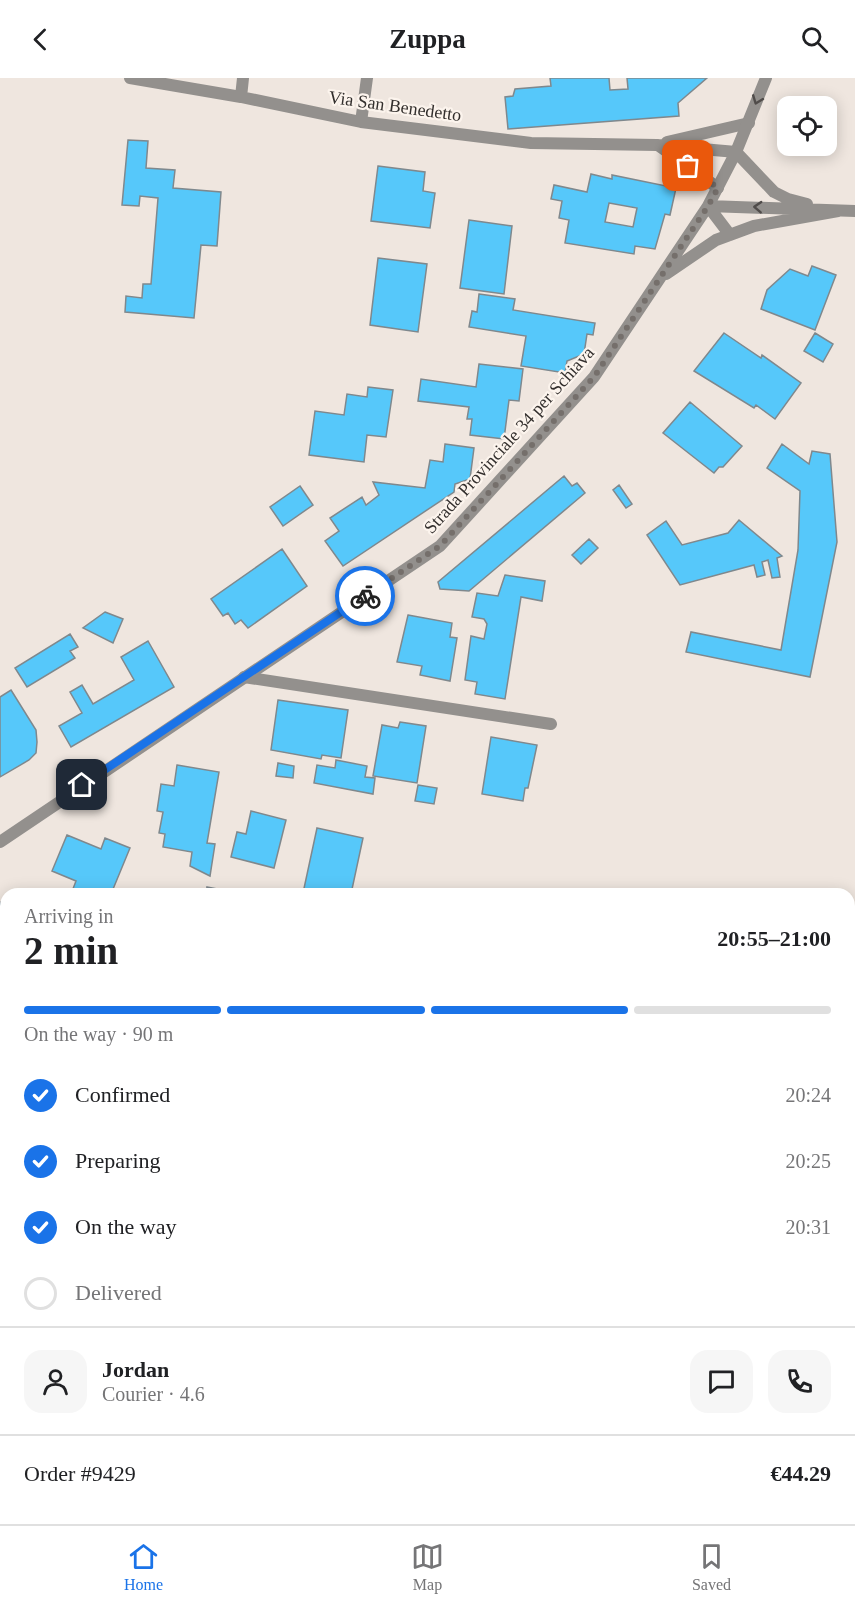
<!DOCTYPE html>
<html lang="en">
<head>
<meta charset="utf-8">
<style>
	:root { --surface:#fff; --page:#f6f6f6; --text:#202124; --muted:#757577; --line:#e0e0e0; --accent:#1a73e8 }
	body { margin:0; font-family:Georgia,serif; background:var(--page); color:var(--text); height:100vh; display:flex; flex-direction:column; font-size:22px; white-space:nowrap }
	* { box-sizing:border-box; margin:0 }
	p { font-size:20px; color:var(--muted) }
	.icon { flex:none; width:33px; height:33px; fill:none; stroke:currentColor; stroke-width:2; stroke-linecap:round; stroke-linejoin:round }
	.map { position:relative; flex:1; overflow:hidden }
	.drawer { position:absolute; left:0px; top:810px; width:855px; height:636px; display:flex; flex-direction:column; background:var(--surface); border-radius:18px 18px 0 0; box-shadow:0 3px 15px #0003 }
	.drawer>* { flex:none }
	.fabs { position:absolute; left:777px; top:18px; display:grid; gap:12px }
	.fabs a { display:grid; place-items:center; width:60px; height:60px; border-radius:12px; background:var(--surface); box-shadow:0 3px 15px #0003; font-size:30px }
	.pin { position:absolute; display:grid; place-items:center; width:51px; height:51px; color:#fff; margin:-26px; border-radius:12px; box-shadow:0 3px 9px #0006 }
	.courier { position:absolute; display:grid; place-items:center; width:60px; height:60px; margin:-30px; border:4px solid #1a73e8; border-radius:50%; background:#fff; color:#222; box-shadow:0 2px 8px #0007 }
	.head em { font-style:normal; font-weight:800 }
	.head div { display:flex; flex-direction:column-reverse }
	.head { display:flex; align-items:center; justify-content:space-between; height:102px; padding:0 24px }
	h1 { font-size:39px; font-weight:800; line-height:45px }
	.bar { display:grid; grid-template-columns:repeat(4,1fr); gap:9px 6px; align-content:center; height:72px; padding:0 24px }
	.bar i { height:8px; border-radius:4px; background:var(--line) }
	.bar .selected { background:var(--accent) }
	.bar p { grid-column:span 4 }
	.line { display:flex; align-items:center; gap:15px; padding:0 24px; border-top:2px solid var(--line) }
	.line div { flex:1 }
	.round { display:grid; place-items:center; flex:none; width:63px; height:63px; border-radius:18px; background:var(--page) }
	ol { padding:0 24px; list-style:none }
	li { display:flex; align-items:center; gap:18px; height:66px }
	li p { margin-inline-start:auto }
	li .icon { padding:6px; border-radius:50%; background:var(--accent); color:#fff; stroke-width:4 }
	li:last-child { color:var(--muted) }
	li i { width:33px; height:33px; border:3px solid var(--line); border-radius:50% }
	header { display:flex; justify-content:space-between; align-items:center; height:78px; padding:0 24px; background:var(--surface); font-size:27px; font-weight:800 }
	.tabs { display:flex; justify-content:space-around; align-items:center; height:84px; border-top:2px solid var(--line); background:var(--surface); font-size:16px; color:var(--muted) }
	.tabs a { display:grid; justify-items:center; gap:3px }
	.tabs .selected { color:var(--accent) }
	.map>svg:first-child { display:block }
	.building { fill:#56c8fa; stroke:#7f888d; stroke-width:1.5; fill-rule:evenodd }
	.lines { fill:none; stroke-linecap:round; stroke-linejoin:round }
	.minor { stroke:#93908d; stroke-width:12 }
	.tertiary { stroke:#93908d; stroke-width:12 }
	.oneway { stroke:#504c4a }
	.done { stroke:#756f6b; stroke-width:6; stroke-dasharray:0 10.8 }
	.route { stroke:#1a73e8; stroke-width:8 }
	.labels { text-anchor:middle; stroke-width:4.5; stroke-linejoin:round; paint-order:stroke }
	.street-label { font-size:18px; fill:#332f2d; stroke:#fcf4ed }
</style>
</head>
<body>
<header><svg class="icon" aria-label="back" viewBox="0 0 24 24"><path d="M15 5l-7 7 7 7"/></svg>Zuppa<svg class="icon" aria-label="search" viewBox="0 0 24 24"><circle cx="10" cy="10" r="6"/><path d="M15 15l6 6"/></svg></header>
<div class="map">
<svg width="855" height="1446" viewBox="0 0 855 1446">
	<rect width="100%" height="100%" fill="#efe6df"/>
	<path class="building" d="M550 0H609L610 12 628 11 627 0H707L678 25 679 38 508 51 505 19 513 18 515 11 551 8Z
		M128 62 148 63 146 90 175 92 173 110 221 114 217 168 201 167 194 240 125 234 126 218 142 220 143 206H151L158 120 140 118 139 128 122 127Z
		M378 88 425 94 423 113 435 115 430 150 371 143Z
		M591 96 612 101V97L676 110 670 137 665 136 655 171 635 168 634 176 565 165 569 142 559 140 562 123 551 121 554 107 587 114ZM609 125 637 130 633 149 605 144Z
		M469 142 512 148 504 216 460 210Z
		M378 180 427 186 418 254 370 247Z
		M812 188 836 197 815 252 761 231 767 212 790 191 808 198Z
		M479 216 515 221 513 232 595 245 593 257 587 256 584 276 567 283 565 295 521 288 526 258 469 249 472 233 477 234Z
		M724 255 761 280 762 277 801 305 775 341 756 327 754 330 694 293Z
		M815 255 833 266 823 284 804 273Z
		M479 286 523 291 519 323 509 322 504 361 470 357 472 341H467L469 329 418 323 421 301 476 309Z
		M368 309 393 312 386 359 367 357 364 384 309 377 315 333 344 337 347 316 367 319Z
		M690 324 742 368 723 389H719L714 395 663 355Z
		M445 366 474 370 470 401 455 406 454 414 343 488 325 463 339 453 330 440 362 419 366 427 379 417 373 404 425 410 430 382 443 384Z
		M782 366 809 386 812 373 830 376 837 464 810 599 686 574 691 554 781 572 798 472 800 413 767 390Z
		M564 398 572 408 577 405 585 415 469 513 440 511 438 504Z
		M619 407 632 426 626 430 613 412Z
		M300 408 313 427 283 448 270 429Z
		M739 442 782 478 777 480 780 499 772 500 768 482 762 484 765 497 757 499 754 487 680 507 647 457 666 443 682 467 728 455Z
		M589 461 598 470 581 486 572 477Z
		M282 471 307 508 248 550 241 542 235 546 228 535 223 538 211 521Z
		M505 497 545 503 542 523 521 519 505 621 475 616 477 604 465 602 471 558 484 561 487 546 484 541 472 539 477 515 498 518Z
		M105 534 123 541 113 565 83 550Z
		M408 537 452 545 450 559 457 560 450 603 420 597 422 588 397 584Z
		M70 556 78 569 70 573 75 580 27 609 15 590Z
		M148 563 174 609 71 669 59 648 82 635 70 614 82 607 93 626 134 602 121 579Z
		M11 612 36 652 37 664 36 675 29 682 0 699V619Z
		M278 622 348 632 341 680 322 677 321 681 271 672Z
		M400 644 426 648 417 705 373 698 382 647 398 650Z
		M491 659 537 667 528 710H525L523 723 482 716Z
		M336 682 367 688 365 699 375 700 373 716 314 705 317 687 335 690Z
		M278 685 294 688 293 700 276 698Z
		M177 687 219 694 207 765 215 766 210 798 190 788 192 774 163 769 165 756 159 755 163 734 157 733 161 706 174 708Z
		M418 707 437 710 434 726 415 723Z
		M251 733 286 742 274 790 231 779 237 754 246 756Z
		M317 750 363 760 351 816 303 815Z
		M67 757 101 771 105 760 130 770 111 816H71L76 803 52 793Z
		M207 809 223 812 222 816H206Z
		M0 824 6 826V866L1 879Z
		M6 967V996L0 994V986Z"/>
	<g class="lines">
		<path class="minor" d="M130 0 241 19 361 44 531 65 657 67 736 74
			M241 19 243 0
			M361 44 367 0
			M667 64 749 45
			M658 67 718 110
			M244 599 551 646"/>
		<path class="tertiary" d="M736 74 774 114 788 121 807 126
			M708 128 855 133
			M708 128 730 157
			M666 196 716 162 754 148 838 133
			M0 764 440 468 594 299 708 128 736 74 766 0"/>
	</g>
	<defs><path id="oneway-chevron" d="M-2-3.5L2.5 0L-2 3.5" fill="none" stroke-width="1.6" stroke-linecap="round" stroke-linejoin="round" transform="scale(1.5)"/></defs>
	<g class="oneway">
		<use href="#oneway-chevron" transform="translate(757 22) rotate(111)"/>
		<use href="#oneway-chevron" transform="translate(758 129) rotate(-177)"/>
	</g>
	<g class="lines">
		<path class="done" d="M365 518 440 468 594 299 708 128 718 110 688 88"/>
		<path class="route" d="M82 707 365 518"/>
	</g>
	<g class="labels">
		<g class="street-label">
			<text transform="translate(395 28) rotate(8)" y="6">Via San Benedetto</text>
			<text transform="translate(509 362) rotate(-48)" y="6">Strada Provinciale 34 per Schiava</text>
		</g>
	</g>
</svg>
<div class="fabs">
<a><svg class="icon" aria-label="locate" viewBox="0 0 24 24"><circle cx="12" cy="12" r="6"/><path d="M12 2v4M12 18v4M2 12h4M18 12h4"/></svg></a>
</div>
<div class="pin" style="left:688px;top:88px;background:#ea580c"><svg class="icon" aria-label="bag" viewBox="0 0 24 24"><path d="M5 8h14l-1 12H6zM9 8a3 3 0 0 1 6 0"/></svg></div>
<div class="pin" style="left:82px;top:707px;background:#1f2937"><svg class="icon" aria-label="home" viewBox="0 0 24 24"><path d="M3 11l9-7 9 7M6 9v11h12V9"/></svg></div>
<div class="courier" style="left:365px;top:518px"><svg class="icon" aria-label="bike" viewBox="0 0 24 24"><circle cx="6" cy="16" r="4"/><circle cx="18" cy="16" r="4"/><path d="M6 16l4-8h5l3 8M10 8l3 8H6M13 5h3"/></svg></div>
<section class="drawer">
<div class="head"><div><h1>2 min</h1><p>Arriving in</p></div><em>20:55–21:00</em></div>
<div class="bar"><i class="selected"></i><i class="selected"></i><i class="selected"></i><i></i><p>On the way · 90 m</p></div>
<ol>
<li><svg class="icon" aria-label="check" viewBox="0 0 24 24"><path d="M5 12l5 5 9-10"/></svg>Confirmed<p>20:24</p></li>
<li><svg class="icon" aria-label="check" viewBox="0 0 24 24"><path d="M5 12l5 5 9-10"/></svg>Preparing<p>20:25</p></li>
<li><svg class="icon" aria-label="check" viewBox="0 0 24 24"><path d="M5 12l5 5 9-10"/></svg>On the way<p>20:31</p></li>
<li><i></i>Delivered</li>
</ol>
<div class="line" style="height:108px"><a class="round"><svg class="icon" aria-label="person" viewBox="0 0 24 24"><circle cx="12" cy="8" r="4"/><path d="M4 21q1-7 8-7t8 7"/></svg></a><div><b>Jordan</b><p>Courier · 4.6</p></div><a class="round"><svg class="icon" aria-label="chat" viewBox="0 0 24 24"><path d="M4 5h16v11H9l-5 4z"/></svg></a><a class="round"><svg class="icon" aria-label="phone" viewBox="0 0 24 24"><path d="M5 4h4l2 5-3 2q2 4 5 5l2-3 5 2v4C11 20 4 13 5 4z"/></svg></a></div>
<div class="line" style="height:78px"><div>Order #9429</div><b>€44.29</b></div>
</section>
</div>
<nav class="tabs">
<a class="selected"><svg class="icon" aria-label="home" viewBox="0 0 24 24"><path d="M3 11l9-7 9 7M6 9v11h12V9"/></svg>Home</a>
<a><svg class="icon" aria-label="map" viewBox="0 0 24 24"><path d="M3 6l6-2 6 2 6-2v14l-6 2-6-2-6 2zM9 4v14M15 6v14"/></svg>Map</a>
<a><svg class="icon" aria-label="saved" viewBox="0 0 24 24"><path d="M7 4h10v16l-5-4-5 4z"/></svg>Saved</a>
</nav>
</body>
</html>
